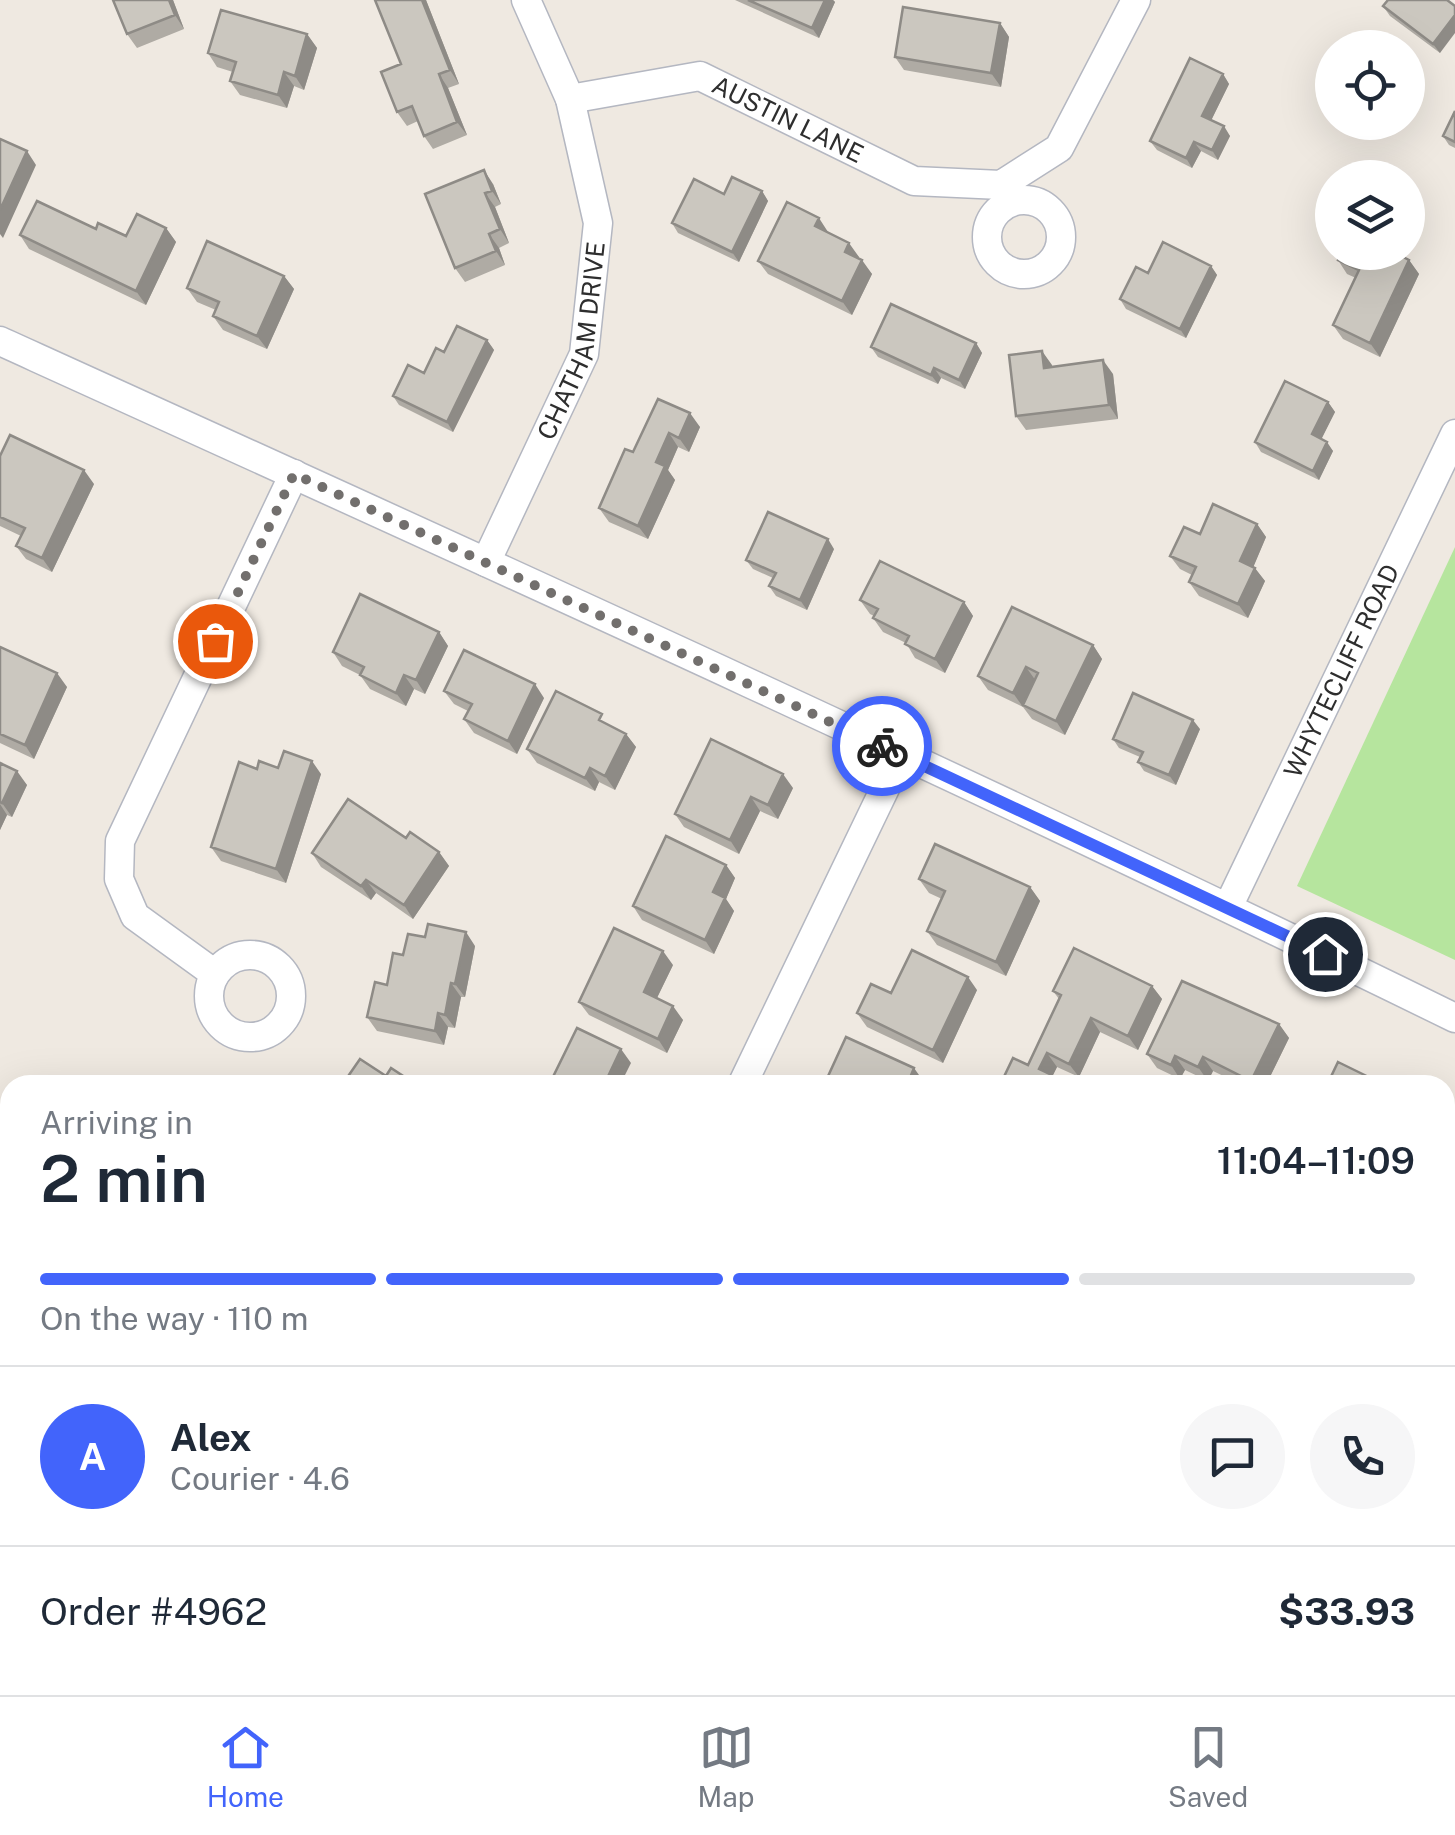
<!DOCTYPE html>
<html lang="en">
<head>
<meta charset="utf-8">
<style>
	:root { --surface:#fff; --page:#f6f6f7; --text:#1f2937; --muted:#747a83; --line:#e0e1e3; --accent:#4264fb }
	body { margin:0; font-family:"Public Sans",sans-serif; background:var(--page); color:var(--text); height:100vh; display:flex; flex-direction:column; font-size:38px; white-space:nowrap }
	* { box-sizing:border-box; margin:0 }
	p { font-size:32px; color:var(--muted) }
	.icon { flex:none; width:55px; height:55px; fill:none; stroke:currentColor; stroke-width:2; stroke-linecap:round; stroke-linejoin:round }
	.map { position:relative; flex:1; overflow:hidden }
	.details { position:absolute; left:0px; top:1075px; width:1455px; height:620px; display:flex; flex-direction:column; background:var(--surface); border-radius:30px 30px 0 0; box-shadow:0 10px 40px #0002 }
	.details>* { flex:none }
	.controls { position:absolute; left:1315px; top:30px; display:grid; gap:20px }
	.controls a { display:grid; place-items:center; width:110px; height:110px; border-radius:50%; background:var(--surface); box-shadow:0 10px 40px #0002; font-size:50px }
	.pin { position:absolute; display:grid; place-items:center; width:85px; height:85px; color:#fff; margin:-42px; border:5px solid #fff; border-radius:50%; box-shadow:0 2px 10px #0007 }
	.courier { position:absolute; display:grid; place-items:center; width:100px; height:100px; margin:-50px; border:8px solid #4264fb; border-radius:50%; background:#fff; color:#222; box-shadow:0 2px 12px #0007 }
	.summary em { font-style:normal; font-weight:600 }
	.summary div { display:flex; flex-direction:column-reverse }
	.summary { display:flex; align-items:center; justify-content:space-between; height:170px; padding:0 40px }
	h1 { font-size:65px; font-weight:600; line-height:75px }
	.bar { display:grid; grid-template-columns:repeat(4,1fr); gap:15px 10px; align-content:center; height:120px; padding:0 40px }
	.bar i { height:12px; border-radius:8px; background:var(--line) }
	.bar .current { background:var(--accent) }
	.bar p { grid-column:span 4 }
	.line { display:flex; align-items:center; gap:25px; padding:0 40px; border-top:2px solid var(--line) }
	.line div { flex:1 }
	.round { display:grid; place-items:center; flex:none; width:105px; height:105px; border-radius:52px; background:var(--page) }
	.tabs { display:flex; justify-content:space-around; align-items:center; height:140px; border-top:2px solid var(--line); background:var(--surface); font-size:28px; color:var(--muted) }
	.tabs a { display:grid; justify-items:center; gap:5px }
	.tabs .current { color:var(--accent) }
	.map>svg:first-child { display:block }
	.park { fill:#b6e59e }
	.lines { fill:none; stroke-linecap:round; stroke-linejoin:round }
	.street-casing { stroke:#b4b7c1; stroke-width:31 }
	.street { stroke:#fff; stroke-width:28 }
	.wall { fill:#afaba4 }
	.shaded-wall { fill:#8e8b86 }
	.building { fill:#cbc7bf; stroke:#8e8b86; stroke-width:2.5 }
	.done { stroke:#726f6d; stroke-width:10; stroke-dasharray:0 18 }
	.route { stroke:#4264fb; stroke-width:12 }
	.labels { text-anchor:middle; stroke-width:8; stroke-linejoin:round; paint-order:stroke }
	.street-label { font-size:25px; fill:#2e2e2e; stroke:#fff }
</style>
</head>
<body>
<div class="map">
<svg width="1455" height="1695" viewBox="0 0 1455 1695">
	<rect width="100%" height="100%" fill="#efe9e1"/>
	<path class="park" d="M1455 547V960L1297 886Z"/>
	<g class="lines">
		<g class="street-casing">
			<g id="street">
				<path id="s1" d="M570 99 700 76 914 181 1001 185 1059 148 1136 0"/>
				<circle cx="1024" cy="237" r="37"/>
				<path d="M0 341C487 562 975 783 1455 1018"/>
				<path id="s2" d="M486 562 584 354 598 223 570 99 526 0"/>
				<path id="s3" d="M1228 907 1455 434"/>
				<circle cx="250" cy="996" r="41"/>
				<path d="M215 974 135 916 119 879 120 841 294 474"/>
				<path d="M742 1085 901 755"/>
				<path d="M1445 1235 1455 1214"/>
				<path d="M238 1695 243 1685"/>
				<path d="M1220 1695 1225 1685"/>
			</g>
		</g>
		<use href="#street" class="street"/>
	</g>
	<path class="wall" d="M113 0H173L184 29 137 48 127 34Z
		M375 0H426L459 84 448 88 467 135 433 149 424 136 418 121 407 126 397 112 401 64Z
		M735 0H833L835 2 819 38Z
		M1387 0H1447L1440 53 1390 16 1383 6Z
		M1000 23 1009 37 1001 87 904 70 895 57Z
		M307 34 317 48 304 90 294 86 287 108 240 95 230 81 233 72 217 67 208 53Z
		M1223 74 1229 84 1211 120 1230 136 1218 160 1201 151 1192 168 1157 150 1150 141Z
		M1455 111V148L1449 145 1443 136Z
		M493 184 501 204 495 207 509 243 499 248 505 265 465 282 455 268 425 194Z
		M762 191 768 201 739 262 678 233 672 223 724 194Z
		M166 228 176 242 146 305 29 249 20 235 96 229 126 236Z
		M828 232 859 257 858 258 872 274 852 315 768 274 758 261Z
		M1338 260H1409L1419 274 1380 357 1343 339 1333 325 1356 278 1347 274Z
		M1211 266 1217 275 1186 338 1126 309 1120 299Z
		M284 276 294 289 267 349 223 330 213 316 216 310 197 302 187 288Z
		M487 340 494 350 453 432 399 405 393 396 424 373 444 352Z
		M976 343 982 353 965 389 941 378 938 384 878 357 871 347Z
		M1042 351 1052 367 1113 374 1118 419 1026 430 1016 416Z
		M658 399 700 427 689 452 678 447 668 470 675 480 648 539 609 522 599 508 633 452Z
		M1328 402 1335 412 1321 439 1333 451 1319 480 1261 452 1255 442Z
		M0 456 94 484 52 572 26 559 16 546 21 536 0 526Z
		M1257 524 1266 537 1253 567 1265 581 1248 618 1199 596 1189 582 1192 575 1180 569 1170 556 1200 534Z
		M834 549 807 610 776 596 769 586 773 578 753 569 746 560Z
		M860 600 964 602 973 616 945 673 915 658 906 643 883 632 873 618 874 616 870 614Z
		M439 632 448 646 425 694 414 689 406 706 370 689 360 675 342 666 333 652Z
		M1093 645 1102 659 1065 735 1032 719 1023 707 988 690 978 676Z
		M0 647 67 687 34 759 0 743Z
		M444 691 544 698 517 754 474 733 464 719 468 711 454 704Z
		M610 725 626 734 636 747 615 790 599 782 595 791 537 763 527 749Z
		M1200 729 1176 785 1144 771 1138 762 1140 757 1119 748 1113 739Z
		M0 763 27 785 12 817 7 815 0 830Z
		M278 768 321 774 286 883 221 861 211 847 257 769Z
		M793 788 778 819 760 811 739 854 684 827 675 814Z
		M406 838 439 852 449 866 413 919 376 893 371 900 321 867 312 853Z
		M726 865 735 878 726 899 734 911 714 954 642 920 633 906Z
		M919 879 1030 887 1040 901 1006 976 937 945 927 931 942 899 929 893Z
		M475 946 465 997H461L455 1028 448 1027 444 1045 377 1031 367 1017 403 955Z
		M673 965 657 998 683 1020 667 1053 589 1015 579 1002Z
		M1152 986 1162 999 1138 1050 1100 1032 1079 1077 1057 1067 1052 1077 1058 1085H1000L1028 1065 1059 999 1053 991Z
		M977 990 943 1063 867 1027 857 1013 891 993Z
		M1279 1024 1289 1038 1266 1085H1242L1213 1071 1208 1081 1185 1070 1180 1079 1157 1068 1147 1054Z
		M0 1184 10 1189V1239L0 1234Z
		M1455 1439V1519L1445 1515V1461Z
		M434 1685H459L455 1694Z"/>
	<path class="shaded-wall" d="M169 0H173L184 29 175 15Z
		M422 0H426L459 84 450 70Z
		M825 0H833L835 2 819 38 812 28Z
		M1455 15V33L1440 53 1433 44Z
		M1000 23 1009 37 1001 87 991 73Z
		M307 34 317 48 304 90 295 76Z
		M284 72 294 86 287 108 278 95Z
		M439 74 448 88 467 135 457 122Z
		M1223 74 1229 84 1209 125 1202 116Z
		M1224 126 1230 136 1218 160 1212 150Z
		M1194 142 1201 151 1192 168 1186 158Z
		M27 151 36 165 3 238 0 234V210Z
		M484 170 493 184 501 204 492 191Z
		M762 191 768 201 739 262 732 252Z
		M485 193 495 207 509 243 500 229Z
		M819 218 828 232 824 240 815 226Z
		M166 228 176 242 146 305 136 291Z
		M489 234 499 248 505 265 496 251Z
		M849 243 859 257 855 266 845 252Z
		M862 260 872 274 852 315 842 301Z
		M1409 260 1419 274 1380 357 1370 343Z
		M1211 266 1217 275 1186 338 1180 329Z
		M284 276 294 289 267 349 257 336Z
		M487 340 494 350 453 432 447 422Z
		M976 343 982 353 965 389 959 380Z
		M1042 351 1052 365 1054 381 1044 368Z
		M1103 360 1113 374 1118 419 1109 405Z
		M934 368 941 378 938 384 931 375Z
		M1328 402 1335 412 1319 444 1312 434Z
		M690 413 700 427 689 452 679 438Z
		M669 433 678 447 668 470 675 480 648 539 638 526 656 462Z
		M1327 442 1333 451 1319 480 1313 471Z
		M84 470 94 484 52 572 42 558Z
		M1257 524 1266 537 1250 575 1240 561Z
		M828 539 834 549 807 610 800 600Z
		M1255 568 1265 581 1248 618 1238 604Z
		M964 602 973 616 945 673 935 659Z
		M439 632 448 646 425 694 416 680Z
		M1093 645 1102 659 1065 735 1056 721Z
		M1026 667 1036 681 1023 707 1013 693Z
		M57 673 67 687 34 759 25 745Z
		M404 675 414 689 406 706 396 693Z
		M535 684 544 698 517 754 508 741Z
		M1193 720 1200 729 1176 785 1169 775Z
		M626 734 636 747 615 790 605 776Z
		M312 761 321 774 286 883 276 869Z
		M590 768 599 782 595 791 585 778Z
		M17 771 27 785 12 817 2 803Z
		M783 774 793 788 778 819 768 805Z
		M751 797 760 811 739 854 730 840Z
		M0 804 7 815 0 830Z
		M439 852 449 866 413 919 404 905Z
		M726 865 735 878 726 899 734 911 714 954 705 940 713 892Z
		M366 880 376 893 371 900 361 886Z
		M1030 887 1040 901 1006 976 996 962Z
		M466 932 475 946 465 997 455 984Z
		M663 951 673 965 653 1006 644 992Z
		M968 977 977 990 943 1063 933 1050Z
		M451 983 461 997 455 1028 445 1015Z
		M1152 986 1162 999 1138 1050 1128 1036Z
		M673 1006 683 1020 667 1053 658 1039Z
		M438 1013 448 1027 444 1045 435 1031Z
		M1091 1018 1100 1032 1079 1077 1069 1064Z
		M1279 1024 1289 1038 1266 1085H1255L1251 1081Z
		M621 1049 631 1063 620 1085H604Z
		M1047 1053 1057 1067 1052 1077 1058 1085H1045L1039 1069Z
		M1175 1056 1185 1070 1180 1079 1171 1065Z
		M1203 1057 1213 1071 1208 1081 1198 1067Z
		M914 1068 924 1082 923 1085H907Z
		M10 1319V1352L3 1365 0 1361V1339Z
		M1454 1553 1455 1574 1445 1595V1572Z
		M448 1685H459L455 1694Z
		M956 1685H968L972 1690 968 1695H949Z
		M1102 1685H1113L1109 1695H1098Z"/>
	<path class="building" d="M113 0H169L175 15 127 34Z
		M375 0H422L450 70 439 74 457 122 424 136 412 106 397 112 381 72 401 64Z
		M748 0H825L812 28Z
		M1388 0H1447L1455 6V15L1433 44 1383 6Z
		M903 7 1000 23 991 73 895 57Z
		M221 10 307 34 295 76 284 72 278 95 230 81 236 62 208 53Z
		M1190 58 1223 74 1202 116 1224 126 1212 150 1194 142 1186 158 1150 141Z
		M1455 111V142L1443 136Z
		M0 139 27 151 0 210Z
		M484 170 492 191 485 193 500 229 489 234 496 251 455 268 425 194Z
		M732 177 762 191 732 252 672 223 694 179 724 194Z
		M37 201 96 229 98 223 126 236 137 214 166 228 136 291 20 235Z
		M787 202 819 218 815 226 849 243 845 252 862 260 842 301 758 261Z
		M207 241 284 276 257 336 213 316 219 302 187 288Z
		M1163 242 1211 266 1180 329 1120 299 1136 267 1148 273Z
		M1341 252H1393L1409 260 1370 343 1333 325 1359 270 1338 260Z
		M891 304 976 343 959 380 934 368 931 375 871 347Z
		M457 326 487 340 447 422 393 396 408 365 424 373 436 348 444 352Z
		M1042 351 1044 368 1103 360 1109 405 1016 416 1009 355Z
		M1285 381 1328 402 1312 434 1327 442 1313 471 1255 442Z
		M658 399 690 413 679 438 669 433 656 462 665 466 638 526 599 508 625 449 633 452Z
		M10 435 84 470 42 558 16 546 25 528 0 517V456Z
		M1213 504 1257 524 1240 561 1255 568 1238 604 1189 582 1196 567 1170 556 1184 527 1200 534Z
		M768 512 828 539 800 600 769 586 776 573 746 560Z
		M880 561 964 602 935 659 905 644 909 636 873 618 878 609 860 600Z
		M360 594 439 632 416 680 404 675 396 693 360 675 364 667 333 652Z
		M1012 607 1093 645 1056 721 1023 705 1038 673 1026 667 1013 693 978 676Z
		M0 647 57 673 25 745 0 734Z
		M464 650 535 684 508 741 464 719 472 704 444 691Z
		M556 691 602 714 599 720 626 734 605 776 590 768 585 778 527 749Z
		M1133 693 1193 720 1169 775 1138 762 1143 752 1113 739Z
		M711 739 783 774 768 805 751 797 730 840 675 814Z
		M284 751 312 761 276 869 211 847 239 762 257 769 259 761 278 768Z
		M0 763 17 771 2 803 0 802Z
		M348 799 406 838 410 832 439 852 404 905 366 880 361 886 312 853Z
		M666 836 726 865 713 892 725 898 705 940 633 906Z
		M935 844 1030 887 996 962 927 931 945 891 919 879Z
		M428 924 466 932 455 984 451 983 445 1015 438 1013 435 1031 367 1017 375 982 387 985 393 953 403 955 408 934 425 937Z
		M614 928 663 951 644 992 673 1006 658 1039 579 1002Z
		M1074 948 1152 986 1128 1036 1091 1018 1069 1064 1047 1053 1039 1069 1050 1074 1045 1085H1000L1013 1058 1028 1065 1061 995 1053 991Z
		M912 950 968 977 933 1050 857 1013 871 984 891 993Z
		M1182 981 1279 1024 1251 1081 1203 1057 1198 1067 1175 1056 1171 1065 1147 1054Z
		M577 1028 621 1049 604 1085H549Z
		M846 1037 914 1068 907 1085H824Z
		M360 1059 386 1076 391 1068 417 1085H342Z
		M1338 1062 1385 1085H1327Z
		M10 1163V1176L5 1174Z
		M0 1184 10 1189V1229L0 1225Z
		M0 1265 10 1270V1319L0 1339Z
		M1455 1439V1513L1445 1509V1461Z
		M1445 1549 1454 1553 1445 1572Z
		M40 1685H102L124 1695H36Z
		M362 1685H371L391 1695H357Z
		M836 1685H956L949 1695H830Z
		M1044 1685H1102L1098 1695H1040Z"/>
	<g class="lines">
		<path class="done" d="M215 641 294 474 882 746"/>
		<path class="route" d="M882 746 1325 954"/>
	</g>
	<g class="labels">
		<g class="street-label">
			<text dy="9" stroke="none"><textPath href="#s1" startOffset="230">AUSTIN LANE</textPath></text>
			<text dy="9" stroke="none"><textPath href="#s2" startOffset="240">CHATHAM DRIVE</textPath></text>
			<text dy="9" stroke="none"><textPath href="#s3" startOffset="262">WHYTECLIFF ROAD</textPath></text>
		</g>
	</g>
</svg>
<div class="controls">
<a><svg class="icon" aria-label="locate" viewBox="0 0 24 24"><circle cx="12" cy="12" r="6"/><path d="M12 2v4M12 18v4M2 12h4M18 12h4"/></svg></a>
<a><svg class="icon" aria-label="layers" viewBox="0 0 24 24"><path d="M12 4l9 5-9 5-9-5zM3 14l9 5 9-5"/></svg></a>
</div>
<div class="pin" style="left:215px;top:641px;background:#ea580c"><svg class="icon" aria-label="bag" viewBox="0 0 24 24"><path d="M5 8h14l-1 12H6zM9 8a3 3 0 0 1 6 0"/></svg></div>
<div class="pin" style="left:1325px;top:954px;background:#1f2937"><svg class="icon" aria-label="home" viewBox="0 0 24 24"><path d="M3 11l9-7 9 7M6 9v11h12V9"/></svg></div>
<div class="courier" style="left:882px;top:746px"><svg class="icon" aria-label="bike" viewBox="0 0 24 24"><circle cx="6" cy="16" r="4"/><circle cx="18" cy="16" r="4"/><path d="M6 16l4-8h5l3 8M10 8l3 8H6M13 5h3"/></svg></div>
<section class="details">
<div class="summary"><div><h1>2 min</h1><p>Arriving in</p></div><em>11:04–11:09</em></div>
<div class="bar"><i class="current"></i><i class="current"></i><i class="current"></i><i></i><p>On the way · 110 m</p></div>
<div class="line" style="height:180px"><b class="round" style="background:var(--accent);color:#fff">A</b><div><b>Alex</b><p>Courier · 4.6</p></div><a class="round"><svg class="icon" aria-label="chat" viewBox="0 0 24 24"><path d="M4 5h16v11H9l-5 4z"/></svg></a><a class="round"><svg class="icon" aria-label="phone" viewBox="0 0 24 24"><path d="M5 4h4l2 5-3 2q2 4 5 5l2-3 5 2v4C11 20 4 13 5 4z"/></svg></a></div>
<div class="line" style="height:130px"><div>Order #4962</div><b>$33.93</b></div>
</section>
</div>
<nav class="tabs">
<a class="current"><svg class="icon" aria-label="home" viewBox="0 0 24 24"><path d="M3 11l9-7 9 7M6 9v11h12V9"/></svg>Home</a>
<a><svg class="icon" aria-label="map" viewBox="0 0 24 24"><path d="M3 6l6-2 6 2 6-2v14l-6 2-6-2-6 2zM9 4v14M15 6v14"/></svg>Map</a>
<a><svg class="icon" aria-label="saved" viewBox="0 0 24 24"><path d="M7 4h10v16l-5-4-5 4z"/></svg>Saved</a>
</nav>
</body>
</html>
